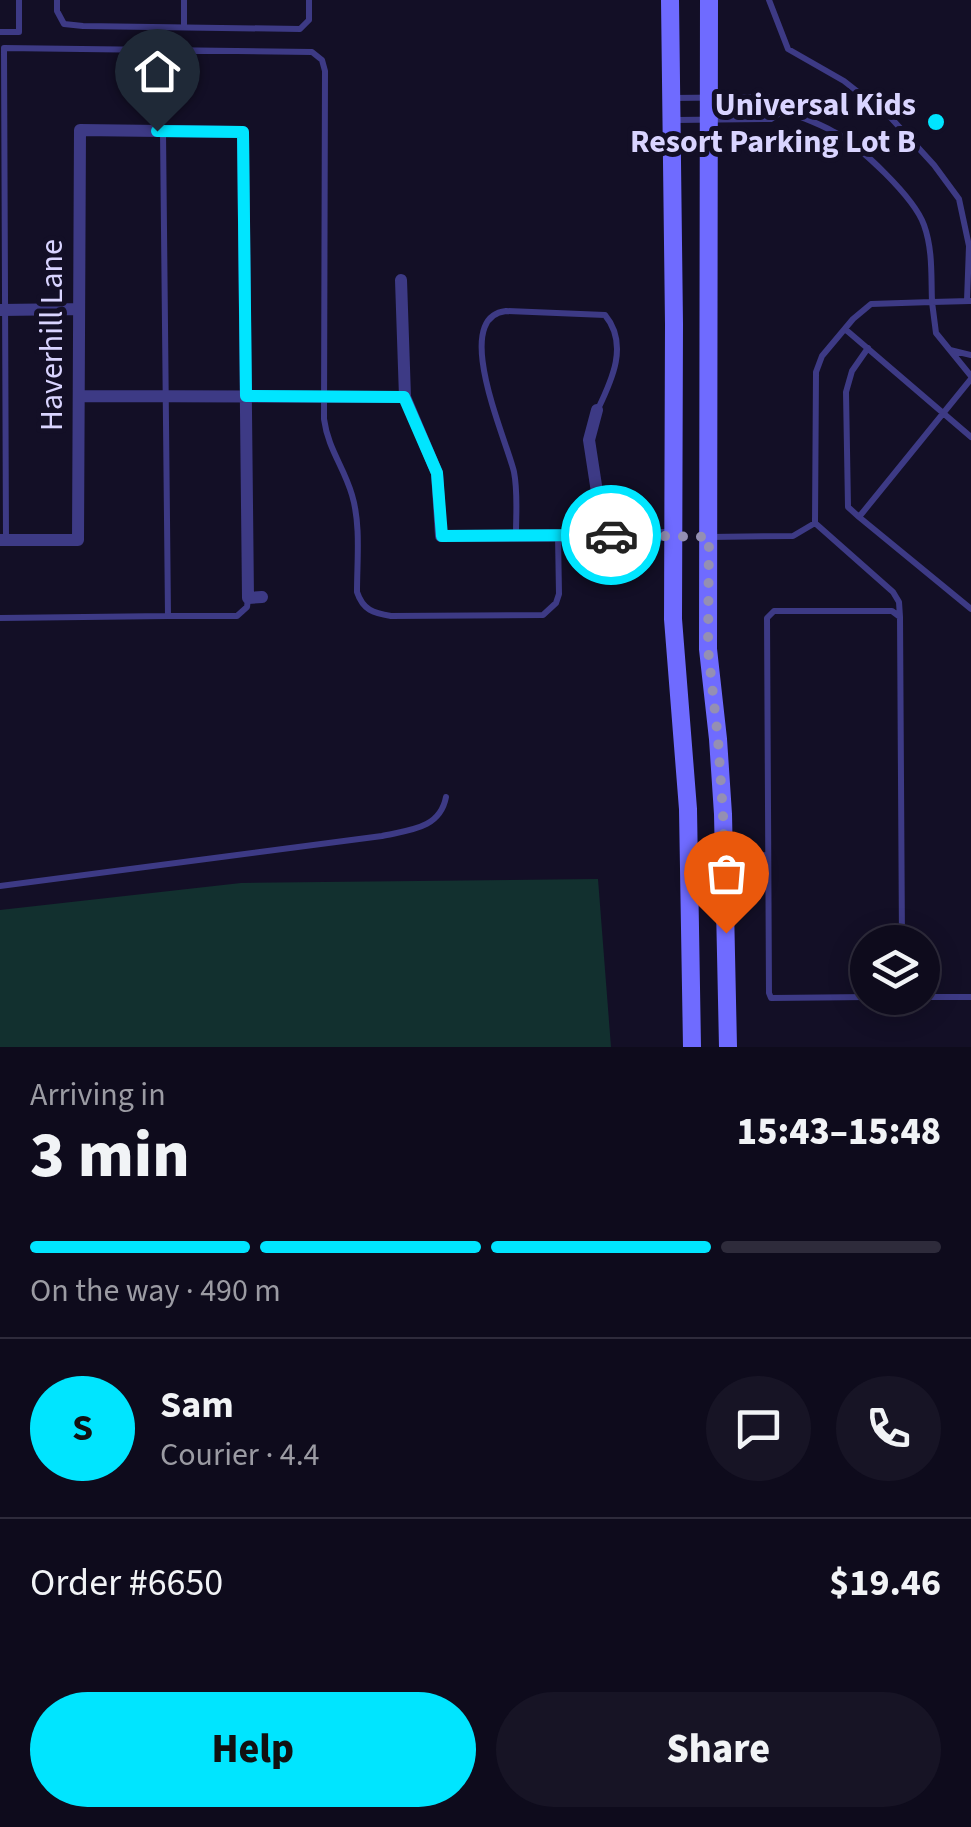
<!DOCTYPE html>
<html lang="en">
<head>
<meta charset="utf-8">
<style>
	:root { --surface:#0e0b1c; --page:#171425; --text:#f1f3f6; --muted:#9b9ba3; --line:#2e2b3b; --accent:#00e5ff }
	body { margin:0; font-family:"Source Sans 3",sans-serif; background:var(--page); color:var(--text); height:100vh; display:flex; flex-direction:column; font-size:38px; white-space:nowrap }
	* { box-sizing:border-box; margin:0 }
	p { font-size:32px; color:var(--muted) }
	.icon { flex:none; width:55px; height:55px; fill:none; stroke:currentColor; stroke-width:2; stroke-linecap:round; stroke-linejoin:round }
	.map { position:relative; height:1047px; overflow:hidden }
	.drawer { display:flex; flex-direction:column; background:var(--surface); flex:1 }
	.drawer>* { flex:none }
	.buttons { position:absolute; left:850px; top:925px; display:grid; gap:20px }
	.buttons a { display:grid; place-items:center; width:90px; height:90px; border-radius:50%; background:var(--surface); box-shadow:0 5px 25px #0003,0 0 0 2px var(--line); font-size:50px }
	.pin { position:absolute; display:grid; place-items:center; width:85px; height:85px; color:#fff; margin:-102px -42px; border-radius:50% 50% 50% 0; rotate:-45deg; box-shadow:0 0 10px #0007 }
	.pin .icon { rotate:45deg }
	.courier { position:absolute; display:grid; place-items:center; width:100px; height:100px; margin:-50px; border:8px solid #00e5ff; border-radius:50%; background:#fff; color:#222; box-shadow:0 2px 12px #0007 }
	.head em { font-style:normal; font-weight:800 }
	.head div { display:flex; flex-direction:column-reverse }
	.head { display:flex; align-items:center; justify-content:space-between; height:170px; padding:0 30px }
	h1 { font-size:65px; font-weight:800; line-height:75px }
	.bar { display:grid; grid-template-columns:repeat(4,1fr); gap:15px 10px; align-content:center; height:120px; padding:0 30px }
	.bar i { height:12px; border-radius:8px; background:var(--line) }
	.bar .selected { background:var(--accent) }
	.bar p { grid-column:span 4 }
	.line { display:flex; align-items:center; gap:25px; padding:0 30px; border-top:2px solid var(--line) }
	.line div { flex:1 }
	.round { display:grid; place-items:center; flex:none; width:105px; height:105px; border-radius:52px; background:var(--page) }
	.action { display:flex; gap:20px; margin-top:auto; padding:20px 30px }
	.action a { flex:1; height:115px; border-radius:60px; background:var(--accent); color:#111; font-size:40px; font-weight:800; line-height:115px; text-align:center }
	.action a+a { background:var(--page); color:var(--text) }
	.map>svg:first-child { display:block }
	.grass { fill:#12302f }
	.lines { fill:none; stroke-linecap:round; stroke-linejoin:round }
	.lane { stroke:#3d3a85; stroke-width:6 }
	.street { stroke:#3d3a85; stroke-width:12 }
	.secondary { stroke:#6f6bff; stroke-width:18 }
	.done { stroke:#948fb3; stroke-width:10; stroke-dasharray:0 18 }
	.route { stroke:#00e5ff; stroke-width:12 }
	.poi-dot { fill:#00e5ff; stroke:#130f26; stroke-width:4 }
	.labels { text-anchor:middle; stroke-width:10; stroke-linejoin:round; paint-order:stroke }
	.poi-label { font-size:32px; font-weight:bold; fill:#d9d4ff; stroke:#130f26; text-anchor:end }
	.street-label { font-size:32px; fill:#d9d4ff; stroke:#130f26 }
</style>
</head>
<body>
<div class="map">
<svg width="971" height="1047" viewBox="0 0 971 1047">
	<rect width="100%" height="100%" fill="#130f26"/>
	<path class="grass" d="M598 879 611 1047H0V910L241 883Z"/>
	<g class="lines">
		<path class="lane" d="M57 0V11L64 24 83 26 300 29 309 20V0
			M769 0 788 49 844 81 891 118 934 165 959 199 969 246 967 301
			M184 27V0
			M0 32H19V0
			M672 98 768 97 784 110 771 119 676 120
			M157 131V50
			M970 301 932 302 936 333 971 376
			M845 329 971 437
			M950 350 971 355
			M971 379 859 517 971 609
			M859 517 848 507 846 392 852 371 868 348
			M815 523 893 592 899 602 900 617
			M516 534C516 513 518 492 514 472 507 441 450 317 506 311L605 315C629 344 612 380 598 409
			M709 537 793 536 815 523 816 372 822 356 853 319 871 304 932 302C931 276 933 250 924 225 914 197 860 146 834 132 819 123 800 117 784 110
			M6 539 4 48 312 52 322 60 325 71 324 419C328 449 344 467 352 495 361 525 357 560 357 592 363 610 373 613 391 616L543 615 556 603 559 594 558 535
			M168 616H237L247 607 248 599
			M0 618 168 616 163 132
			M725 856 768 855
			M0 886 382 836C409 830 440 829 446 797
			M868 997 771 998 769 993 767 618 774 611H892L900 617 902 942
			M922 997H971"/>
		<path class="street" d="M401 280 405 397 437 473 441 536 674 535
			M0 310 79 309
			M79 396 405 397
			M597 410 589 440 599 505 600 535
			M0 540H78L80 130 243 132 248 598 262 597"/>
		<path class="secondary" d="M670 0 674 324 673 619 688 809 692 1047
			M709 0 708 649 718 739 723 814 728 1047"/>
	</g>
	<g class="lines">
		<path class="done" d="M611 535 709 537 708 649 718 739 723 814 726 933"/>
		<path class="route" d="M157 131 243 132 246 396 404 397 437 473 442 536 611 535"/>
	</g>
	<circle class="poi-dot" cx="936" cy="122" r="10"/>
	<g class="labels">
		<g class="poi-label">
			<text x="916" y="115">Universal Kids<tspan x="916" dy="37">Resort Parking Lot B</tspan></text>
		</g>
		<g class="street-label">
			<text transform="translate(51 335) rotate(-90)" y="11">Haverhill Lane</text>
		</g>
	</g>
</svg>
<div class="buttons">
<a><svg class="icon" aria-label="layers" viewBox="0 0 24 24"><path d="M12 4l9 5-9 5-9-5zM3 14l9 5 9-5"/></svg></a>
</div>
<div class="pin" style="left:726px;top:933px;background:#ea580c"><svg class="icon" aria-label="bag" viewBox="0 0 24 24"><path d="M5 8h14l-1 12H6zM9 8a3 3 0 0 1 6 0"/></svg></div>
<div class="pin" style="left:157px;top:131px;background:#1f2937"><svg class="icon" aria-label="home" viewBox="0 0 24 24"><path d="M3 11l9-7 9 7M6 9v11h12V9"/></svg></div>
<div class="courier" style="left:611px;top:535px"><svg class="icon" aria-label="car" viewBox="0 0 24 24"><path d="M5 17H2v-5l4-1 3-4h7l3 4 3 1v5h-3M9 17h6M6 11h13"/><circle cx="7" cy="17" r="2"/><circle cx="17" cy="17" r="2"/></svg></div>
</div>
<section class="drawer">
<div class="head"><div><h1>3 min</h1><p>Arriving in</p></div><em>15:43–15:48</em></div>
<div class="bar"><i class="selected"></i><i class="selected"></i><i class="selected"></i><i></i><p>On the way · 490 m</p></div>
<div class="line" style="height:180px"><b class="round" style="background:var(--accent);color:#111">S</b><div><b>Sam</b><p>Courier · 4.4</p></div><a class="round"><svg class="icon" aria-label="chat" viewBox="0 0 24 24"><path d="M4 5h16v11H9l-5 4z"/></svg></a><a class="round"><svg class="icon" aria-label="phone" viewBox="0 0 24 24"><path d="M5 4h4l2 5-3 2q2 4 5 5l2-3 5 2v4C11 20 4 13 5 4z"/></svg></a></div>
<div class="line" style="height:130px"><div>Order #6650</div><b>$19.46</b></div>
<div class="action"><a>Help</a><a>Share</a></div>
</section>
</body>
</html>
